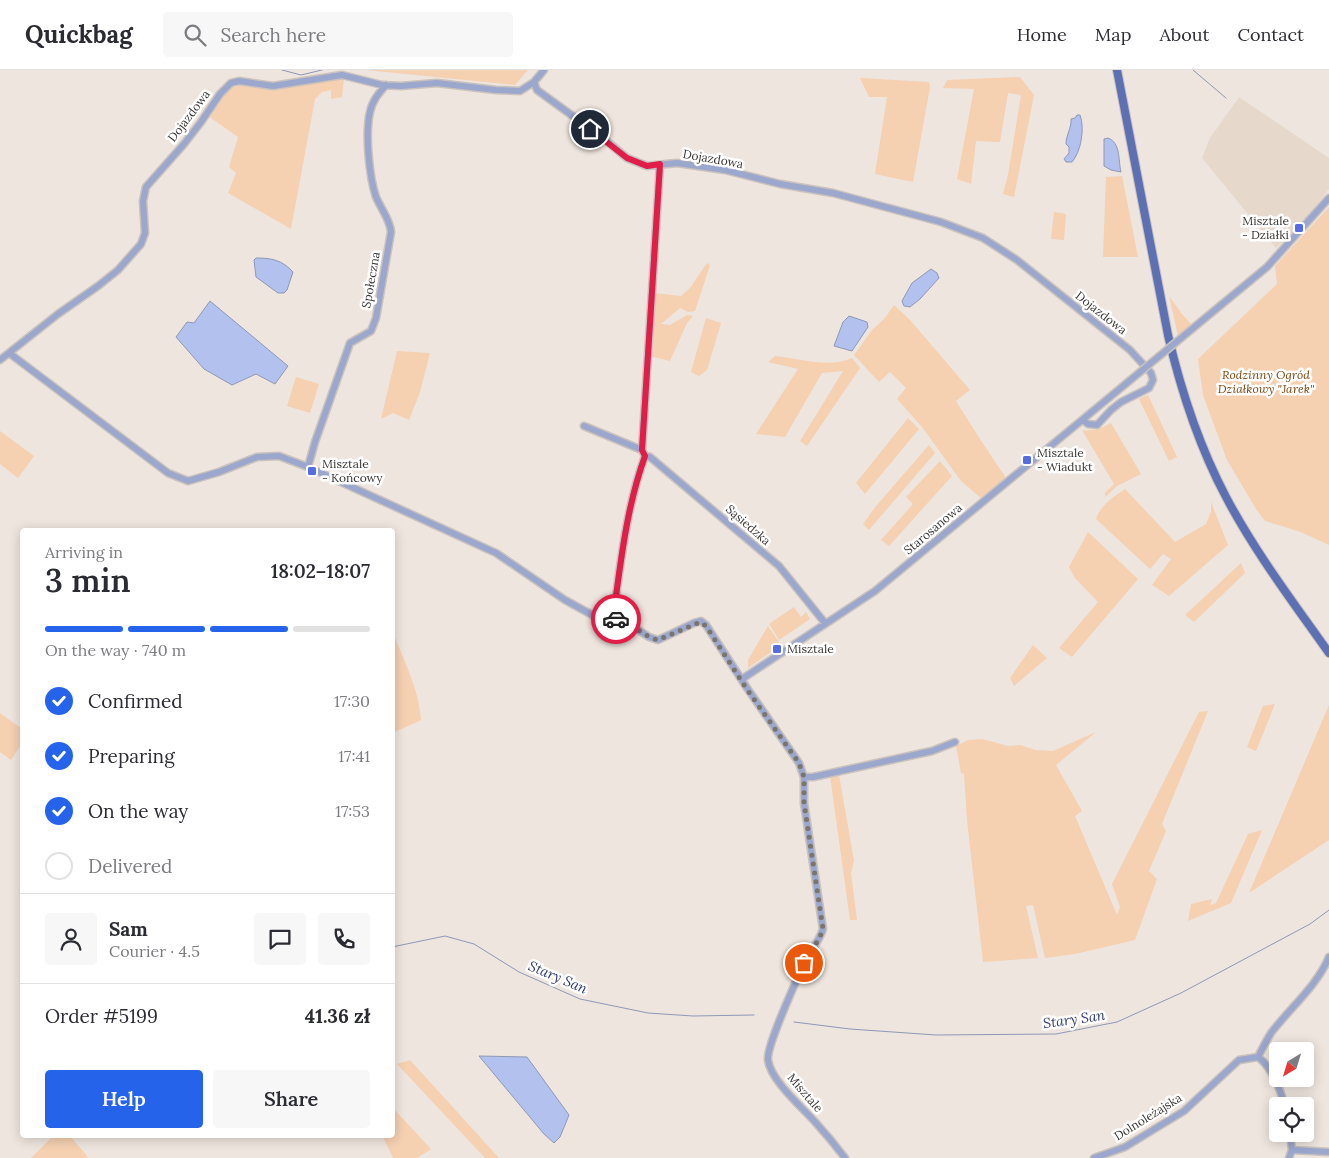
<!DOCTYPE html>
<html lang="en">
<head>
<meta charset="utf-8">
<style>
	:root { --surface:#fff; --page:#f7f7f7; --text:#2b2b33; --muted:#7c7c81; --line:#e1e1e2; --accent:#2563eb }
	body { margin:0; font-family:Lora,serif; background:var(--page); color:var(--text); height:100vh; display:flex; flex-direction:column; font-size:19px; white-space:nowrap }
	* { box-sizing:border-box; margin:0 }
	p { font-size:16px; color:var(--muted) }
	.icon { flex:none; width:28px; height:28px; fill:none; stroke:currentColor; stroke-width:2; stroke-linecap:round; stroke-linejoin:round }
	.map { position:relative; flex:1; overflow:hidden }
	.drawer { position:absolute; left:20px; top:458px; width:375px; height:610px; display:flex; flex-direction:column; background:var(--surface); border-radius:5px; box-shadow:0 2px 12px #0003 }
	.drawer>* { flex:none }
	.needle { width:32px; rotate:218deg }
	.buttons { position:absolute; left:1269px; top:972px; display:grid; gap:10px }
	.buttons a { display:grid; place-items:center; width:45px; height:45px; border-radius:5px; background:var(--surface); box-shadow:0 2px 12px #0003; font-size:25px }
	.pin { position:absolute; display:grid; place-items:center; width:42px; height:42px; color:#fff; margin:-21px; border:2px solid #fff; border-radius:50%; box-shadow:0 1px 5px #0007 }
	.courier { position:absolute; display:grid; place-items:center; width:50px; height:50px; margin:-25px; border:4px solid #e11d48; border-radius:50%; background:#fff; color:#222; box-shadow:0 1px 6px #0007 }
	.head em { font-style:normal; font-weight:600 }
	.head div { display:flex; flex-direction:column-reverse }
	.head { display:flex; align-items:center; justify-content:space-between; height:85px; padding:0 25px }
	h1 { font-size:32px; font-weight:600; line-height:38px }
	.bar { display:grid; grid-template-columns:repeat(4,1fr); gap:8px 5px; align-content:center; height:60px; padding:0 25px }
	.bar i { height:6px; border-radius:4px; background:var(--line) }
	.bar .selected { background:var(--accent) }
	.bar p { grid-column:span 4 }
	.line { display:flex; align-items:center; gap:12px; padding:0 25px; border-top:1px solid var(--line) }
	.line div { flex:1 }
	.round { display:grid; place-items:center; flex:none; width:52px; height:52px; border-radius:5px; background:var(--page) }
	ol { padding:0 25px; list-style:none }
	li { display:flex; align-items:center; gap:15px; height:55px }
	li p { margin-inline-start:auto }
	li .icon { padding:5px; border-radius:50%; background:var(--accent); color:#fff; stroke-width:4 }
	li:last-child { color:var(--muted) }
	li i { width:28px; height:28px; border:2px solid var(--line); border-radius:50% }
	.action { display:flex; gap:10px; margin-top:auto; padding:10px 25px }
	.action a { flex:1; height:58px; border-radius:5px; background:var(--accent); color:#fff; font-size:20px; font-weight:600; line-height:58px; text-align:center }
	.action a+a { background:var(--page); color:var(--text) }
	header { display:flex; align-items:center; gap:30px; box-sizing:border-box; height:70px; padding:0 25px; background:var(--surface); border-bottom:1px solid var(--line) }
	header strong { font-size:24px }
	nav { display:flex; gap:28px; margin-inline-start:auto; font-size:18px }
	.search { width:350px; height:45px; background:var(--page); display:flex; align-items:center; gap:12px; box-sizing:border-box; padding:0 18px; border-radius:5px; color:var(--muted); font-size:19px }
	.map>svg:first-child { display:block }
	.built { fill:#e7d8cc }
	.green { fill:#f5d0b1 }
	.water { fill:#b2c1ee; stroke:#8e98b6 }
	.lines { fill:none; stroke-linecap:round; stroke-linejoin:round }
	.stream { stroke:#8e98b6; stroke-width:1 }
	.minor-casing { stroke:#cac2bc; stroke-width:9 }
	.major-casing { stroke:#cac2bc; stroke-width:10 }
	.minor { stroke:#9ba7cd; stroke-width:6 }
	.major { stroke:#5d70b3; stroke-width:8 }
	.minor-bridge-casing { stroke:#cac2bc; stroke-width:9; stroke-linecap:butt }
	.minor-bridge { stroke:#9ba7cd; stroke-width:6 }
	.done { stroke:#797470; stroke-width:5; stroke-dasharray:0 9 }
	.route { stroke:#e11d48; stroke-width:6 }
	.poi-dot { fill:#556de3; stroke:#fff; stroke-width:2 }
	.labels { text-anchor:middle; stroke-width:5; stroke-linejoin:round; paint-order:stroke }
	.street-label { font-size:12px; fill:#3a3734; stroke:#fff }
	.poi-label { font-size:12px; fill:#3a3734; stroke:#fff; text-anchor:start }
	.park-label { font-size:12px; font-style:italic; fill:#7c4912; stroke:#fff }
	.water-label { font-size:14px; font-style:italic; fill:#2f3c73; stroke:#fff }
</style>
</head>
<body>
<header>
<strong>Quickbag</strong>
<div class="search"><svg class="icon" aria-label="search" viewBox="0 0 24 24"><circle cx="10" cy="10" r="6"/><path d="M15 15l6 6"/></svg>Search here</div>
<nav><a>Home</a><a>Map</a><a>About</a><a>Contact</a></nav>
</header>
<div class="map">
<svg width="1329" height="1088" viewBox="0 0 1329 1088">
	<rect width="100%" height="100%" fill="#eee5de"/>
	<path class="built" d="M1239 27 1329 88V119L1298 159 1276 178 1202 88 1210 68Z"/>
	<path class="green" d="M366 0H528L515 15Z
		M1020 7 1034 25 1014 127 1003 124 1008 105 1021 25 1008 23 1000 72 976 71 971 114 957 109 974 19 943 18 947 10Z
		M344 8 342 27 331 29V20L322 22 315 29 291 159 228 123 236 103 229 97 238 67 208 46 221 28 229 19 237 16 247 15 280 19Z
		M860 8 929 12 930 17 913 112 875 104 887 27H869Z
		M1122 106 1138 187H1103L1106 107Z
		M1329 137V475L1301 462 1265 451 1256 439 1227 390 1203 325 1198 289 1277 214 1275 196Z
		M1054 142 1066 144 1064 170 1051 169Z
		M707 193 710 195 695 241 688 242 680 238 661 254 670 255 687 245 693 246 687 253 670 291 653 287 654 223 681 226 690 218Z
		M1169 226 1182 244 1191 254 1178 266Z
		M894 235 910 250 970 320 956 331 978 366 1006 408 981 428 961 411 922 357 897 329 906 318 890 302 879 312 854 285 872 260 884 249Z
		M706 248 721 253 707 300 699 306 691 302Z
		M397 281 430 283 420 322 409 350 393 343 381 349Z
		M775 286C800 288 828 299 852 288L860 298 807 376 800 371 843 301 822 303 785 367 756 364 798 299 768 292Z
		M296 307 319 314 310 343 287 336Z
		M1148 325 1177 387 1169 391 1139 329Z
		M908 348 919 359 865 424 856 413Z
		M1111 353 1141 404 1117 416 1105 427V423L1114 414 1082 360C1093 362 1102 358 1111 353Z
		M0 361 34 386 18 408 0 394Z
		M929 375 935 383 869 460 863 454 876 436Z
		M940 391 952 406 889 476 881 470 913 434 906 427Z
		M1125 419 1175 472 1206 454 1211 442V432L1228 475 1169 526 1152 515 1171 489 1163 484 1150 499 1096 449C1100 436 1113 427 1125 419Z
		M1088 462 1138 509 1072 587 1059 578 1098 532 1075 508 1069 497Z
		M1241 493 1245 503 1194 552 1185 545Z
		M794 537 801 547 806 542 810 549 779 570 769 554Z
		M768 556 781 575 748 598V590Z
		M393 563C404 590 419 620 421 650L395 662 392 656Z
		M1033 575 1047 588 1014 616 1010 608Z
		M1275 634 1256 681 1247 677 1263 636Z
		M1329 635V770L1249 823Z
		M1208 641 1162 754 1166 761 1149 801 1157 809 1135 870 1075 884 1045 888 1033 835 1026 836 1038 888 983 892 967 750 964 704 961 703 956 676 968 670 982 669 1008 676 1020 675 1035 680 1053 681 1096 662 1056 695 1082 741 1075 746 1117 845 1120 837 1112 814 1199 642Z
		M0 643 22 659V673L11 690 0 682Z
		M839 705 854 791 851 803 857 850H850L830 706Z
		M1262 760 1231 833 1188 851 1191 834 1212 829 1210 835 1216 833 1248 764Z
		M410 990 499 1088H485L397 994Z
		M393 1038 431 1079 417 1088H393L382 1065H392Z
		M54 1065H69L88 1087 85 1088H31Z"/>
	<path class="water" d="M1077 45H1080C1085 58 1081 82 1072 92H1066L1064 89 1069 83V77L1066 74C1066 65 1072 57 1071 49L1075 48Z
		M1108 68C1121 73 1118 90 1121 102L1111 100 1104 96V69Z
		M256 188C272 188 282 190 293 202L287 220 284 223H278L256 207 254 190Z
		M931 199 937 203 939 208 920 229 910 237 904 236 902 231 912 213Z
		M210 231 288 296 275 314 256 304 232 315 204 299 176 267 187 252 194 253Z
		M849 246 867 252 868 257 852 281 834 276 843 252Z
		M479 986 527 987 569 1045 560 1067 554 1073 544 1064Z"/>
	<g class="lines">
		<path class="stream" d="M282 0 301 5 322 0
			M1193 0 1226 28
			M392 877 445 866 474 874 519 902 580 929 648 943 693 946 754 945
			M794 952 850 959 936 965 1056 964 1117 952 1181 923 1310 854 1329 840"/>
		<g class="minor-casing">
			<path id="minor" d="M534 12 544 0
				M1221 235 1267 197 1329 128
				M9 283 168 403 188 411 219 402 257 387 279 386 308 397 496 483 565 530 596 547 625 551 649 567 658 570 694 553 701 551 706 555 747 618 799 693 804 707V733L823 859C819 872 810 881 804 893 797 910 766 976 768 990 771 1011 802 1037 816 1053 826 1064 836 1076 845 1088
				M0 290 58 244 98 216 118 200 141 174 145 163 143 131 146 117 184 74 201 52 220 24 231 13 239 11 273 16 342 5 382 15 401 16 437 13 496 20 520 21 534 12 537 20 603 68 627 88 647 96 677 93 725 100 780 114 833 123 941 152 983 168 1017 190 1130 280 1151 303 1153 310 1149 318 1121 332 1111 340 1097 355 1088 354 1083 350
				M584 356 642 380
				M645 386 650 387 779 496 825 553
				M308 397 315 372 350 273 371 261 376 248 391 162C390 149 381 139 376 127 369 106 365 63 370 42 372 31 379 23 386 15
				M616 550 614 541C621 489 627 436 645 386L642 380 660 95
				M742 609 875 521 1128 312
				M804 707H813L932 681 955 672
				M1258 987C1262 979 1266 971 1271 963 1290 938 1317 916 1329 887
				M1292 1080 1329 1082
				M1094 1088 1125 1077 1184 1041 1239 990 1258 987C1272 997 1280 1019 1285 1036
				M1289 1088 1292 1080 1290 1064"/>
		</g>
		<g class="major-casing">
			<path id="major" d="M1117 0 1168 265C1181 321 1199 376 1226 427 1255 482 1293 532 1329 583"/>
		</g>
		<use href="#minor" class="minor"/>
		<use href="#major" class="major"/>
		<g class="minor-bridge-casing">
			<path id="minor-bridge" d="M1128 312 1221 235"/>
		</g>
		<use href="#minor-bridge" class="minor-bridge"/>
	</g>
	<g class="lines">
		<path class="done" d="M616 549V550C632 552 642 566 658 570L700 552 706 556 746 618 799 693 804 707V733L823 859C819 872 810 881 804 893"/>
		<path class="route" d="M590 59 627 88 647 96 660 94 642 380 645 386C627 436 621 489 614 541L616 549"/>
	</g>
	<g class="poi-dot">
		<rect x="1294" y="153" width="10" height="10" rx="2.5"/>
		<rect x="1022" y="385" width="10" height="10" rx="2.5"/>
		<rect x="307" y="396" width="10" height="10" rx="2.5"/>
		<rect x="772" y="574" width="10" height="10" rx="2.5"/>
	</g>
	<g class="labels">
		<g class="street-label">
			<text transform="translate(189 46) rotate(-53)" y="4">Dojazdowa</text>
			<text transform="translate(713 89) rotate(10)" y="4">Dojazdowa</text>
			<text transform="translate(371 210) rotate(-80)" y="4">Społeczna</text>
			<text transform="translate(1101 243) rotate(38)" y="4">Dojazdowa</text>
			<text transform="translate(748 455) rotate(41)" y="4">Sąsiedzka</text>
			<text transform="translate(933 459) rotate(-40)" y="4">Starosanowa</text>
			<text transform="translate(805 1023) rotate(49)" y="4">Misztale</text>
			<text transform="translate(1148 1047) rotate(-32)" y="4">Dolnoleżajska</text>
		</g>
		<g class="poi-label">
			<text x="1289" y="155" text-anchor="end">Misztale<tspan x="1289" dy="14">- Działki</tspan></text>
			<text x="1037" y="387">Misztale<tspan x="1037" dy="14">- Wiadukt</tspan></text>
			<text x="322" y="398">Misztale<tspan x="322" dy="14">- Końcowy</tspan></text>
			<text x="787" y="583">Misztale</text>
		</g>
		<g class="park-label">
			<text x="1266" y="309">Rodzinny Ogród<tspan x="1266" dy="14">Działkowy "Jarek"</tspan></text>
		</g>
		<g class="water-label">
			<text transform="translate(558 907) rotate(23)" y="5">Stary San</text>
			<text transform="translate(1074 949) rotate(-8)" y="5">Stary San</text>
		</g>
	</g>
</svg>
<div class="buttons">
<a><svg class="needle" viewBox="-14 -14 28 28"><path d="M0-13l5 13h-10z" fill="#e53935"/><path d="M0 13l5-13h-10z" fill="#7c7c81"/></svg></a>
<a><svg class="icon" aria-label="locate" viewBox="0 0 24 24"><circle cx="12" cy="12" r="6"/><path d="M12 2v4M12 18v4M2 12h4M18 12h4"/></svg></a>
</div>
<div class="pin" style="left:804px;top:893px;background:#ea580c"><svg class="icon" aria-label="bag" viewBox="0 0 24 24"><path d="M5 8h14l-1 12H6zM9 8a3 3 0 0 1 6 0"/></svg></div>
<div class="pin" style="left:590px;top:59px;background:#1f2937"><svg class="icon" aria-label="home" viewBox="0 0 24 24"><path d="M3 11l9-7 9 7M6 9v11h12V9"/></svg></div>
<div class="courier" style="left:616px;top:549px"><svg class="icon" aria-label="car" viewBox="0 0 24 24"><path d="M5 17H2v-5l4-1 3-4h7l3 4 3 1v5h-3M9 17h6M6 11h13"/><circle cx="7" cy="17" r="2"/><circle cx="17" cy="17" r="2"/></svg></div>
<section class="drawer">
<div class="head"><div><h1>3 min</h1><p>Arriving in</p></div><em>18:02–18:07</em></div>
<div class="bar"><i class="selected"></i><i class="selected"></i><i class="selected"></i><i></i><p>On the way · 740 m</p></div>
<ol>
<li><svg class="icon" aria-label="check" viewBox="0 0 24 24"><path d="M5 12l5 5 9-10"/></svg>Confirmed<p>17:30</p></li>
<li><svg class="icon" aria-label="check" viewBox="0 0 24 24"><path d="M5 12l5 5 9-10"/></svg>Preparing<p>17:41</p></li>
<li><svg class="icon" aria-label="check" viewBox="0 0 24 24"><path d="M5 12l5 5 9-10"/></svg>On the way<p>17:53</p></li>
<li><i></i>Delivered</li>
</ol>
<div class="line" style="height:90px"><a class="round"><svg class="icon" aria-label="person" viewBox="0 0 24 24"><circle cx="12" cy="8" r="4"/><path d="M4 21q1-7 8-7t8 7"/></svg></a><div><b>Sam</b><p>Courier · 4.5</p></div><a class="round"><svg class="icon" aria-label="chat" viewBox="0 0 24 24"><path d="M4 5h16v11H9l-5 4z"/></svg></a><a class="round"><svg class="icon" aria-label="phone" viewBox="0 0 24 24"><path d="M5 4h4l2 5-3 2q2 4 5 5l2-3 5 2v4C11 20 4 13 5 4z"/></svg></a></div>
<div class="line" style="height:65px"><div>Order #5199</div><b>41.36 zł</b></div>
<div class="action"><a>Help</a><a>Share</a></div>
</section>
</div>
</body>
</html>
